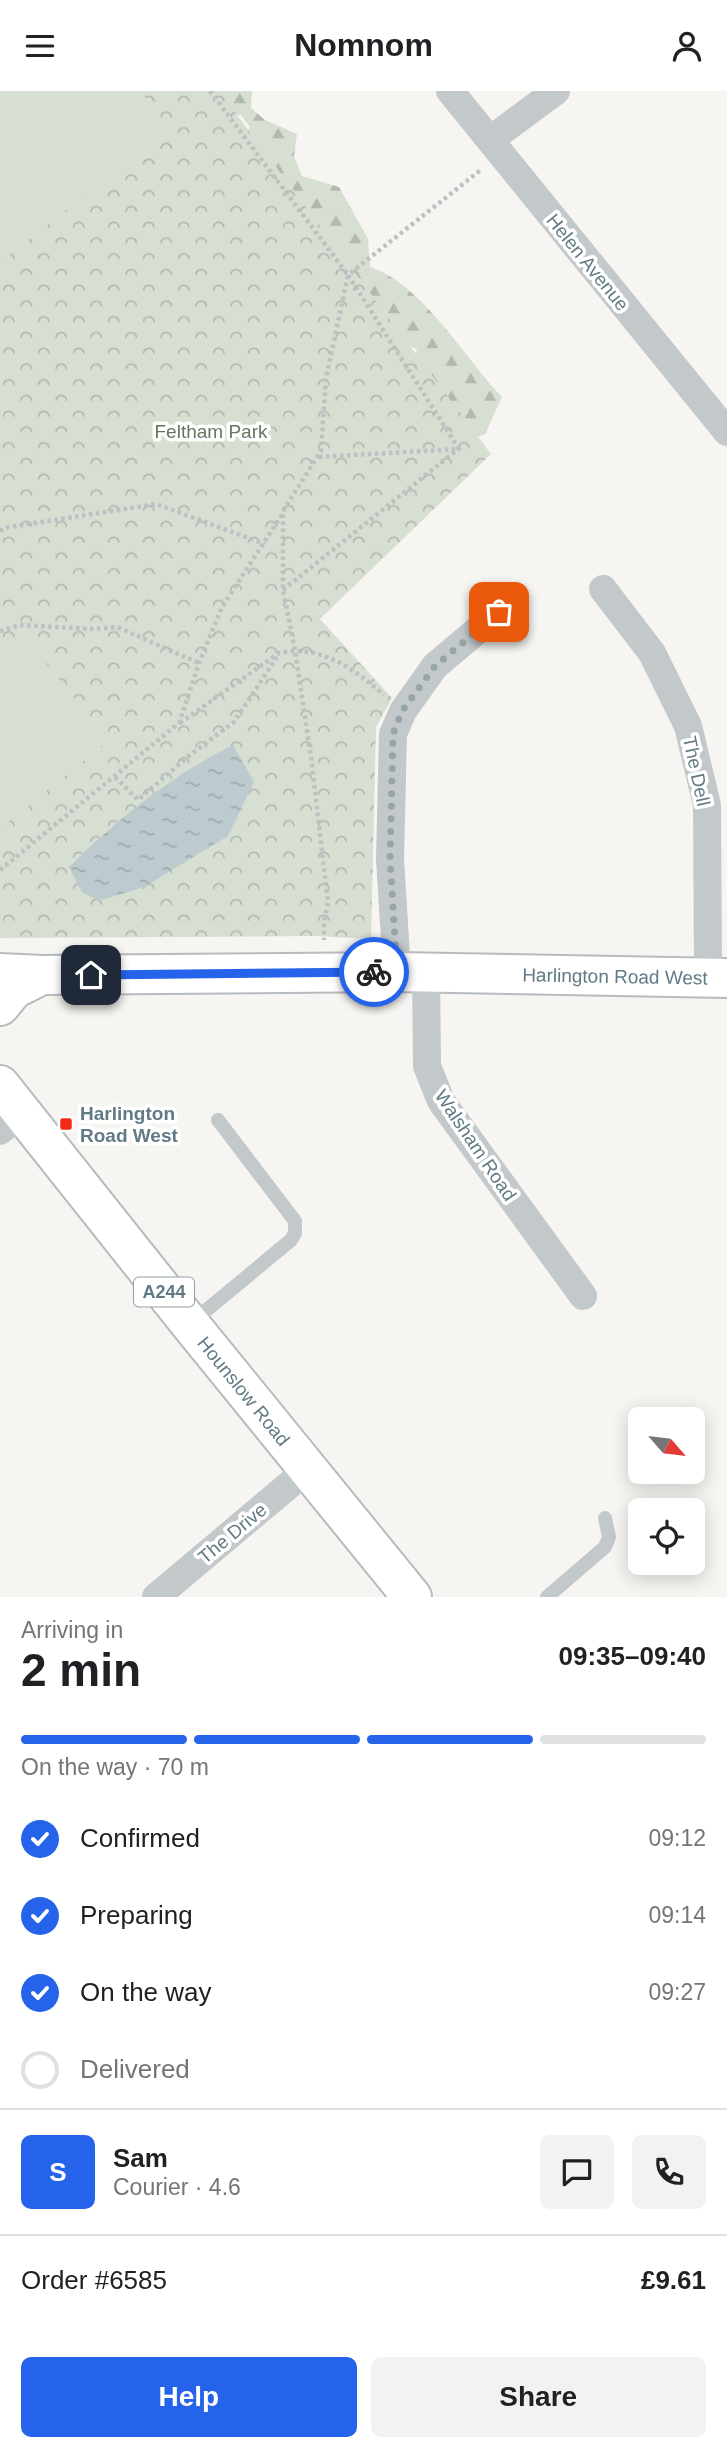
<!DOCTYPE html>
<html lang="en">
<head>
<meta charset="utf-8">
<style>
	:root { --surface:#fff; --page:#f2f2f2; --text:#202124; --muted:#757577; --line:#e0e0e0; --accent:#2563eb }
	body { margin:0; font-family:Arial,sans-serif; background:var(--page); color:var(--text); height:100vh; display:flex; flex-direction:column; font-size:26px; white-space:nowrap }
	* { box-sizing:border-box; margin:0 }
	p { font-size:23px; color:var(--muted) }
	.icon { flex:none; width:38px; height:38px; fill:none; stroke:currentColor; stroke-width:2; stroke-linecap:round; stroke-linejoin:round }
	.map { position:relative; height:1506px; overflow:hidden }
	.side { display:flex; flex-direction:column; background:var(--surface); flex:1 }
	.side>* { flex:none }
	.needle { width:46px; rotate:118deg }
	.buttons { position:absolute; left:628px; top:1316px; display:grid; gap:14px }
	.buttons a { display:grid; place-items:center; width:77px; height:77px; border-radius:10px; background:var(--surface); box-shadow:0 4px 18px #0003; font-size:35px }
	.pin { position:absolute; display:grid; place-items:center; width:60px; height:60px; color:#fff; margin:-30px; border-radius:14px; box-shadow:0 4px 10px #0006 }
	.courier { position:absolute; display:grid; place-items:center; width:70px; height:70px; margin:-35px; border:5px solid #2563eb; border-radius:50%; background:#fff; color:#222; box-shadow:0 2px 9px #0007 }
	.headline em { font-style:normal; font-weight:800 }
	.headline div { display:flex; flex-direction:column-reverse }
	.headline { display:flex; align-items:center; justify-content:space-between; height:119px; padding:0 21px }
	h1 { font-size:46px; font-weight:800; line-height:52px }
	.bar { display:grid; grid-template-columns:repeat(4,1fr); gap:10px 7px; align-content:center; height:84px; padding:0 21px }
	.bar i { height:9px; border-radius:5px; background:var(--line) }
	.bar .on { background:var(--accent) }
	.bar p { grid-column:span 4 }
	.line { display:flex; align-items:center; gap:18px; padding:0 21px; border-top:2px solid var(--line) }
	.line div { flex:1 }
	.round { display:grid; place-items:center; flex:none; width:74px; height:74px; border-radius:10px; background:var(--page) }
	ol { padding:0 21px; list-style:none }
	li { display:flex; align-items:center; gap:21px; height:77px }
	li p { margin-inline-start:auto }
	li .icon { padding:7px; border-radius:50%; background:var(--accent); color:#fff; stroke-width:4 }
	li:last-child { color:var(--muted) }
	li i { width:38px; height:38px; border:4px solid var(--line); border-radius:50% }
	.action { display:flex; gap:14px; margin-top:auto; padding:14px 21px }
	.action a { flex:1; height:80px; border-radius:10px; background:var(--accent); color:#fff; font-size:28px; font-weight:800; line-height:80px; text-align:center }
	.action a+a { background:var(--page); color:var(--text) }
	header { display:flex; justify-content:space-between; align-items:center; height:91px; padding:0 21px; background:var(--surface); font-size:32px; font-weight:800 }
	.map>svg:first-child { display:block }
	.forest { fill:url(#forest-firs) }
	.park { fill:url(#park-crowns) }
	.pitch { fill:#d7ded2 }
	.water { fill:url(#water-ripples) }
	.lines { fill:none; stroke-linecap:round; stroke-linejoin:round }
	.primary-casing { stroke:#b6bbbe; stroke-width:42 }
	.path { stroke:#bec1c3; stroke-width:4.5; stroke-dasharray:3.5 3.5; stroke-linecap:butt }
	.lane { stroke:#c3c8ca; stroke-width:14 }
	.street { stroke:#c3c8ca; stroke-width:28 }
	.primary { stroke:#fff; stroke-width:38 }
	.done { stroke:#96a5ab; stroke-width:7; stroke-dasharray:0 12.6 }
	.route { stroke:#2563eb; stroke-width:9 }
	.poi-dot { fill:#f32d15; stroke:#fff; stroke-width:2.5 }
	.labels { text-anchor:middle; stroke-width:7; stroke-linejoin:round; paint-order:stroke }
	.shield { fill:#fff; stroke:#91a2aa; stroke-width:2 }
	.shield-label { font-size:18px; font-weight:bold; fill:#627a85 }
	.street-label { font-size:19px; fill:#627a85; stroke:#fff }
	.park-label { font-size:19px; fill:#66775d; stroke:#fff }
	.poi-label { font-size:19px; font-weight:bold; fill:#627a85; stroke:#fff; text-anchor:start }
</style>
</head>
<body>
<header><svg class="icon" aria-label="menu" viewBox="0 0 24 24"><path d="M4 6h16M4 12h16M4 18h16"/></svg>Nomnom<svg class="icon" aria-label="person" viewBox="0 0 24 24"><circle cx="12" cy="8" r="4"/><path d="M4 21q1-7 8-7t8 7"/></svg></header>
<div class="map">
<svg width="727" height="1506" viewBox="0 0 727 1506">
	<defs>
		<pattern id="forest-firs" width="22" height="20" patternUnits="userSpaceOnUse" patternTransform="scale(1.75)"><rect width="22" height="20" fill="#d7ded2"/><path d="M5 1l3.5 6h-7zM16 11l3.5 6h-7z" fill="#b2b9b0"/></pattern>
		<pattern id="park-crowns" width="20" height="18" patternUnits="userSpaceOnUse" patternTransform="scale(1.75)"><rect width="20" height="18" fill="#d7ded2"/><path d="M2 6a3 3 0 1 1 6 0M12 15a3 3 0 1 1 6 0" fill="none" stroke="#b2b9b0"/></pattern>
		<pattern id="water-ripples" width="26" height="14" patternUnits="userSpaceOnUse" patternTransform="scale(1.75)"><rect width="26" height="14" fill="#bdcbcf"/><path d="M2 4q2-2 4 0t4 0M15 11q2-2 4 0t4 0" fill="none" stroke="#9daaae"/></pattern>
	</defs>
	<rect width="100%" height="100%" fill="#f6f5f1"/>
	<path class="forest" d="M179 0H252L251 17 265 29 297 43 294 65 302 85 339 96 368 148 370 176C421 192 465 267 502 306L485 343 465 351 412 272 417 259 400 249 242 55 250 36 241 24 232 25Z"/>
	<path class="park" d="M0 0H219L491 363 320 528 392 607 376 636 371 848 316 845 0 847Z"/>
	<path class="pitch" d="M0 0H140L170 38 0 171Z
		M22 543 109 649 0 738V561Z"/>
	<path class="water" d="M233 654 254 691 228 745 144 796 99 810 82 801 69 776C117 728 172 684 233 654Z"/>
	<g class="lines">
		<g class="primary-casing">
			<path id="primary" d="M0 882 42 884 397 881 727 887
				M0 915 14 898 42 884
				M0 994 190 1233 412 1506"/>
		</g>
		<path class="path" d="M210 0 348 184 326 287 321 360 283 420V499L295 559 311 666 328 811 324 830V849
			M319 366 459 358 348 184 482 78
			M0 440 4 437 156 413 265 453
			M283 499 458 358
			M0 540 20 534 93 538 117 536 199 572
			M180 632 279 562C321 553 354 578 384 604
			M115 686 138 709 190 664 234 631 277 566
			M0 779 179 632 199 572 222 516 283 422"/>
		<path class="lane" d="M191 1232 291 1149 295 1142V1130L218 1029
			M547 1506 605 1456 609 1446 605 1427"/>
		<path class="street" d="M450 0 727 341
			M490 49 556 0
			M603 498 652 562 688 635 707 714 708 887
			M397 881 390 768 393 643 403 620 435 575 499 521
			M426 883 427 975 441 1010 583 1205
			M0 1040 22 1022
			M156 1506 308 1378"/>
		<use href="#primary" class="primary"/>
	</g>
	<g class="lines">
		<path class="done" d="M374 881H397L390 768 393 643 402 620 435 575 499 521"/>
		<path class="route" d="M91 884 374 881"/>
	</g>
	<rect class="poi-dot" x="59" y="1026" width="14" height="14" rx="3.5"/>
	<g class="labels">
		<rect class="shield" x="134" y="1186.5" width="60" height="29" rx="5"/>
		<g class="shield-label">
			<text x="164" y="1207">A244</text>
		</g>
		<g class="street-label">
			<text transform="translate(588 171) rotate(51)" y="7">Helen Avenue</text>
			<text transform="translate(697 680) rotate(78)" y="7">The Dell</text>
			<text transform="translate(615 885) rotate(1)" y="7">Harlington Road West</text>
			<text transform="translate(476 1054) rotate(56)" y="7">Walsham Road</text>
			<text transform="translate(244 1300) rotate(51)" y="7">Hounslow Road</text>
			<text transform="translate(232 1442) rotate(-40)" y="7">The Drive</text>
		</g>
		<g class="park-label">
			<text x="211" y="347">Feltham Park</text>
		</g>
		<g class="poi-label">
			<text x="80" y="1029">Harlington<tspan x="80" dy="22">Road West</tspan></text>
		</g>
	</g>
</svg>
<div class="buttons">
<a><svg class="needle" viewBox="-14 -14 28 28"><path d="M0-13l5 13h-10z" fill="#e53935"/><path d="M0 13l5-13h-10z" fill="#757577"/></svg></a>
<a><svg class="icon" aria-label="locate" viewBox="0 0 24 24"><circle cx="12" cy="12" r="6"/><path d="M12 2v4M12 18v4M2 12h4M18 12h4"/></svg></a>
</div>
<div class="pin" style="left:499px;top:521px;background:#ea580c"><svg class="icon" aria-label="bag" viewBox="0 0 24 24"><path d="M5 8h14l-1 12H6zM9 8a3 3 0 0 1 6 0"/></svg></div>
<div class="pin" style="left:91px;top:884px;background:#1f2937"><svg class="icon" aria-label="home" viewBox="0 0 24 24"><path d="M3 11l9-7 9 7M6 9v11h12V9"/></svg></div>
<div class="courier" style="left:374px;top:881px"><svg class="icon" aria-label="bike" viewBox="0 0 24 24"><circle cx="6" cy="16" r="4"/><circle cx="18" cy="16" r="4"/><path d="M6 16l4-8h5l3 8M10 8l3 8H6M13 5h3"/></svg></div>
</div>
<section class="side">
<div class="headline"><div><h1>2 min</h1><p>Arriving in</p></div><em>09:35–09:40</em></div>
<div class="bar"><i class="on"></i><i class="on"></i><i class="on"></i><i></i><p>On the way · 70 m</p></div>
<ol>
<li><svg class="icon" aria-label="check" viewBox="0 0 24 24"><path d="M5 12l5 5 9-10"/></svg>Confirmed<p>09:12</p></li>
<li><svg class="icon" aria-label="check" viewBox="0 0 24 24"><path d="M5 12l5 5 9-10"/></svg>Preparing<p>09:14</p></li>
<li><svg class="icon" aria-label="check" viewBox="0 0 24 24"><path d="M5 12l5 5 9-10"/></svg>On the way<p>09:27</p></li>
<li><i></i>Delivered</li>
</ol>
<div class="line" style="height:126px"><b class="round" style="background:var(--accent);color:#fff">S</b><div><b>Sam</b><p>Courier · 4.6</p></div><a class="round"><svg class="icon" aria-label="chat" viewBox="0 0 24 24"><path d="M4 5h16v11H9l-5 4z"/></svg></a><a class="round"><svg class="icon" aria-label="phone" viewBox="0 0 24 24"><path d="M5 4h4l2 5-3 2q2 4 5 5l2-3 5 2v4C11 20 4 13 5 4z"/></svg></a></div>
<div class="line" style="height:91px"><div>Order #6585</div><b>£9.61</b></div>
<div class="action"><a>Help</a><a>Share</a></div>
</section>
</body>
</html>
